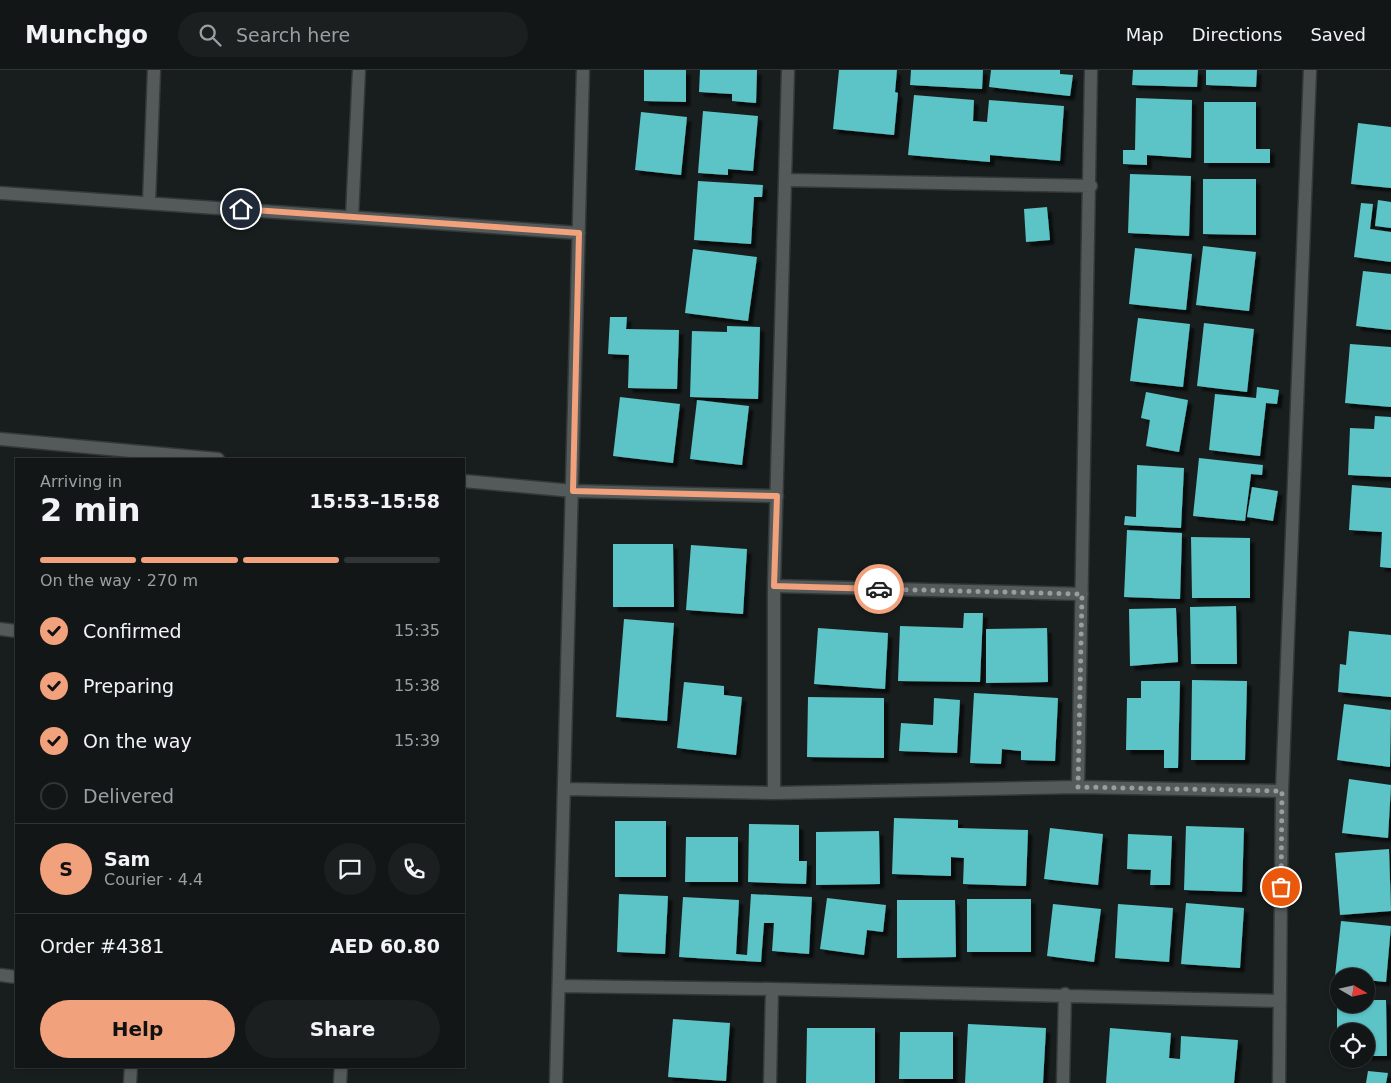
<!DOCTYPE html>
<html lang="en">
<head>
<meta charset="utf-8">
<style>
	:root { --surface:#121616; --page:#1b1f1f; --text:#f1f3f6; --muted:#9c9fa1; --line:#313535; --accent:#f1a17c }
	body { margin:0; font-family:"DejaVu Sans",sans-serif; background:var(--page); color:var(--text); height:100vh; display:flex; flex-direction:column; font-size:19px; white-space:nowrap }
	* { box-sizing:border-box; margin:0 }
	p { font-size:16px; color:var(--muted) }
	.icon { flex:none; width:28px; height:28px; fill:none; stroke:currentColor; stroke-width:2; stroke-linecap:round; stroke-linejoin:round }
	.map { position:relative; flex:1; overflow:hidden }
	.details { position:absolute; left:15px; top:388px; width:450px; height:610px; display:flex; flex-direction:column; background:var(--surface); border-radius:0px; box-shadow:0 1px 4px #0004,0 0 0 1px var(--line) }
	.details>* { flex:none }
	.needle { width:32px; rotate:99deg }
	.controls { position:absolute; left:1330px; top:898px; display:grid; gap:10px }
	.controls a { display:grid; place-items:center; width:45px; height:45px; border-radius:50%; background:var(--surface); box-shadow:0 1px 4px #0004,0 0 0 1px var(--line); font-size:25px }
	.pin { position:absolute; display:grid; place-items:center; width:42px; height:42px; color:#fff; margin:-21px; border:2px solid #fff; border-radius:50%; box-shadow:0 1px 5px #0007 }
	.courier { position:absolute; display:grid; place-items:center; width:50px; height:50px; margin:-25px; border:4px solid #f1a17c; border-radius:50%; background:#fff; color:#222; box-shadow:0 1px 6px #0007 }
	.headline em { font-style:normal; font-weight:700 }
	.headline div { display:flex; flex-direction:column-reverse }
	.headline { display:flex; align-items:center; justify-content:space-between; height:85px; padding:0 25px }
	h1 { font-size:32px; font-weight:700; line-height:38px }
	.bar { display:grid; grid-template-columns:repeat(4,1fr); gap:8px 5px; align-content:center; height:60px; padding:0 25px }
	.bar i { height:6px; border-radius:4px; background:var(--line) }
	.bar .active { background:var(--accent) }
	.bar p { grid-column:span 4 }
	.line { display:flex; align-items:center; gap:12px; padding:0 25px; border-top:1px solid var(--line) }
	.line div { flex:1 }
	.round { display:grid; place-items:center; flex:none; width:52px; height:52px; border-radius:26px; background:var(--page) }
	ol { padding:0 25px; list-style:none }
	li { display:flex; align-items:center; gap:15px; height:55px }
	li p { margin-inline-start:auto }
	li .icon { padding:5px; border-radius:50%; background:var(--accent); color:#111; stroke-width:4 }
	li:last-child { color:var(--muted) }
	li i { width:28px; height:28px; border:2px solid var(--line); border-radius:50% }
	.primary-button { display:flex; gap:10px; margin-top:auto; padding:10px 25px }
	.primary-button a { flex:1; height:58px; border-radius:30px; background:var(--accent); color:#111; font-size:20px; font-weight:700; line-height:58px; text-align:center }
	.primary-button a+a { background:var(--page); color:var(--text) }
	header { display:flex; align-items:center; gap:30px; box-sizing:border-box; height:70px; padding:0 25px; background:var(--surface); border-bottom:1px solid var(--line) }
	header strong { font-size:24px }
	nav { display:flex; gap:28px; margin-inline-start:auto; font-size:18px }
	.search { width:350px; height:45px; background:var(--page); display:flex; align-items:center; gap:12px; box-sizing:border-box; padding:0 18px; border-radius:28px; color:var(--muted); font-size:19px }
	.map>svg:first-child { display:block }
	.building { fill:#5bc3c6; filter:url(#shadow) }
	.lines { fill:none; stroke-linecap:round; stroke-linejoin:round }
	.street-casing { stroke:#343838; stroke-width:15 }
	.street { stroke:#545a5a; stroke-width:12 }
	.done { stroke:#999d9d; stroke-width:5; stroke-dasharray:0 9 }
	.route { stroke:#f1a17c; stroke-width:6 }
</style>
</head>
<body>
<header>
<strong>Munchgo</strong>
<div class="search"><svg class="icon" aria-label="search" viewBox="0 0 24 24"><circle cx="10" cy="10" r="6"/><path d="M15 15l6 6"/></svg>Search here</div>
<nav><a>Map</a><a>Directions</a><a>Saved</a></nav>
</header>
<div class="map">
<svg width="1391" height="1013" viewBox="0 0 1391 1013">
	<defs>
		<filter id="shadow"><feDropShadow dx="4.5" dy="4.5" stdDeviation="1" flood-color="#0009"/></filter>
	</defs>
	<rect width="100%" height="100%" fill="#181e1e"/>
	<path class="building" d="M644 0H686V32L644 31Z
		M700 0H757L756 33 732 31V24L699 22Z
		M839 0H897L895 22 898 23 894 65 833 59Z
		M911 0H983L982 19 910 15Z
		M991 0H1060V4L1073 5 1070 26 989 17Z
		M1133 0H1198L1197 17 1132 15Z
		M1206 0H1257L1256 17 1206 15Z
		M914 25 974 30 973 51 987 52 989 30 1064 36 1060 91 990 85V92L908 85Z
		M1136 28 1192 30 1191 88 1147 85V95L1123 94V80H1135Z
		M1204 32H1256V79H1270V93H1204Z
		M703 41 758 46 753 101 728 99V105L698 103Z
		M641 42 687 47 681 105 635 100Z
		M1358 53 1391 57V118L1351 114Z
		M1130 104 1191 106 1189 166 1128 163Z
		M1203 109H1256V165L1203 164Z
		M698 111 763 115 762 127H754L751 174 694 170Z
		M1378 130 1391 132V158L1375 156Z
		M1361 133 1373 134 1370 159 1391 162V192L1354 187Z
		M1047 137 1050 170 1026 172 1024 139Z
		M1203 176 1256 182 1249 241 1196 235Z
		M1135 178 1192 184 1186 240 1129 234Z
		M693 179 757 187 748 251 685 243Z
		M1363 201 1391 204V260L1356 256Z
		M610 247H627L626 259 679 260 677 319 628 318 629 285 608 284Z
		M1138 248 1190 254 1183 317 1130 311Z
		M1204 253 1254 259 1247 322 1197 316Z
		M727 256 760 257 758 329 690 327 692 261 727 262Z
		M1350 274 1391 277V337L1345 333Z
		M1257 317 1279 320 1277 334 1266 333 1260 386 1209 380 1215 324 1256 328Z
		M1146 322 1188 330 1179 382 1146 376 1150 350 1141 348Z
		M620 327 680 334 673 393 613 386Z
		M697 330 749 336 742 395 690 389Z
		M1375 346 1391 347V407L1348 405 1350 358 1374 359Z
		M1199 388 1263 395 1262 405 1251 404 1245 451 1193 446Z
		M1137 395 1184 398 1181 458 1124 455 1125 446 1136 447Z
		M1352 415 1391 418V498L1380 497 1382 462 1349 460Z
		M1252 417 1278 421 1273 451 1247 447Z
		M1127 460 1182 463 1180 529 1124 527Z
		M1191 467 1250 468V528H1192Z
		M613 474H673L674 537H613Z
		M691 475 747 479 743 544 686 540Z
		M1236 536 1237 594H1191L1190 537Z
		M1176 538 1178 592 1130 596 1129 539Z
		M964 543H983L980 612 898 611 900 556 963 558Z
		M624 549 674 553 667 651 616 647Z
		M818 558 888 563 885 619 814 614Z
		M1047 558 1048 612 986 613V559Z
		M1349 561 1391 565V627L1338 622 1340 594 1346 595Z
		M1192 610 1247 611 1245 690H1191Z
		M1141 611H1180L1178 698H1164V680H1126L1127 628H1141Z
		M684 612 724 616V625L742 627 736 685 677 678Z
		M974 623 1058 628 1055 691 1021 690V681L1002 679 1001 694 970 693Z
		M808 627 884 628V688L807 687Z
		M934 628 960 630 957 683 899 681 901 653 933 655Z
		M1344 634 1391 640 1390 697 1337 690Z
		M1349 709 1391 715 1388 768 1342 763Z
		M894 748 958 750V758L1028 760 1026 816 963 814 964 788 951 787V806L892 804Z
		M615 751H666V807H615Z
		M749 754 799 755V791H807L806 814 748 812Z
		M1186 756 1244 758 1242 822 1184 820Z
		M1050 758 1103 764 1098 815 1044 809Z
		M879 761 880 814 816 815V762Z
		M1128 764 1172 766 1170 815H1150L1151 800 1127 799Z
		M686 767H738V812H685Z
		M1389 779 1391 841 1340 845 1335 783Z
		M619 824 668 826 665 884 617 882Z
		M751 824 812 827 809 884 772 881 774 853H764L761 892 679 887 683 827 739 830 736 884 747 885Z
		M827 828 886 835 883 862 867 860 864 885 820 879Z
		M967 829H1031V882H967Z
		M897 830H955L956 887 897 888Z
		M1186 833 1244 838 1240 898 1181 894Z
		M1053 834 1101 839 1094 892 1047 886Z
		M1118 834 1173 838 1169 892 1115 888Z
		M1341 851 1391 856 1386 912 1366 910V906H1335Z
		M1366 930H1386L1387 986H1366V961H1337V934H1366Z
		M673 949 730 953 726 1011 668 1007Z
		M968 954 1046 958 1043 1013H965Z
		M807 958H875V1013H806Z
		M1110 958 1171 963 1169 988 1180 989 1181 966 1238 970 1234 1013H1106Z
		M900 962H953V1009H899Z
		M1368 1001 1388 1003 1386 1013H1366Z"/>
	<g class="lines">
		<g class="street-casing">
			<path id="street" d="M786 110 1091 116
				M0 123 579 163
				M149 133 154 0
				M352 147 359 0
				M0 369 218 389
				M464 411 573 421 777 426
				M774 516 1082 524
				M0 559 16 561
				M1078 717 1091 0
				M564 719 774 723 1078 717 1282 721
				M774 723V516L788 0
				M0 905 16 907
				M559 916 772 919
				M130 1013 131 996
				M340 1013 341 996
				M556 1013 583 0
				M770 1013 772 919 1280 931
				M1063 1013 1065 924
				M1279 1013 1282 721 1310 0"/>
		</g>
		<use href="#street" class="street"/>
	</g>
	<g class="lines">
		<path class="done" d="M879 519 1082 524 1078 717 1282 721 1281 817"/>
		<path class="route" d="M241 139 579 163 573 421 777 426 774 516 879 519"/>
	</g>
</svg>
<div class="controls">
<a><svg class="needle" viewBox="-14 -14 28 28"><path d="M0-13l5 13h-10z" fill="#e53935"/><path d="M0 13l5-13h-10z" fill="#9c9fa1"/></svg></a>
<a><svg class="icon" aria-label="locate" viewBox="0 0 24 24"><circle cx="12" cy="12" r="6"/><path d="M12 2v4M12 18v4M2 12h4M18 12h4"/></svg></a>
</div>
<div class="pin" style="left:1281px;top:817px;background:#ea580c"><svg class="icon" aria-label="bag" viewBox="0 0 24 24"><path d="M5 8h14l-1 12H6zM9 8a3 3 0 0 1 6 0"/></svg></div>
<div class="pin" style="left:241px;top:139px;background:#1f2937"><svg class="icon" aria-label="home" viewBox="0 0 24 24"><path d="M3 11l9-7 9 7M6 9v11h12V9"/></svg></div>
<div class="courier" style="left:879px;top:519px"><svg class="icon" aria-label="car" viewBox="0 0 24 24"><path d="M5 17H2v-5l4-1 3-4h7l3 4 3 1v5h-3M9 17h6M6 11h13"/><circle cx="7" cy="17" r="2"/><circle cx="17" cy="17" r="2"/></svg></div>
<section class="details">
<div class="headline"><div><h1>2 min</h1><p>Arriving in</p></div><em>15:53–15:58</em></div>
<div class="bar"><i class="active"></i><i class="active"></i><i class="active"></i><i></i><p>On the way · 270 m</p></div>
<ol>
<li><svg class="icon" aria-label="check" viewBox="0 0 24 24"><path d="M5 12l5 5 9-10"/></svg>Confirmed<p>15:35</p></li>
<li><svg class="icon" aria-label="check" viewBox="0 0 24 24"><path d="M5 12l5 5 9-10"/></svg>Preparing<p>15:38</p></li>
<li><svg class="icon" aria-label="check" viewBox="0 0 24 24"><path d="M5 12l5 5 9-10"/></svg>On the way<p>15:39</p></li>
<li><i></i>Delivered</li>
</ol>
<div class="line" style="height:90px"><b class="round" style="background:var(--accent);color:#111">S</b><div><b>Sam</b><p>Courier · 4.4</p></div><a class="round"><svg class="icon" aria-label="chat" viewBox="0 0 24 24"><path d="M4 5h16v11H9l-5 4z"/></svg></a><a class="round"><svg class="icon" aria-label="phone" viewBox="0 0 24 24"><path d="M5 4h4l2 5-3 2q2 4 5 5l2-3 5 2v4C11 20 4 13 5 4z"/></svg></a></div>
<div class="line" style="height:65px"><div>Order #4381</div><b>AED 60.80</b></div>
<div class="primary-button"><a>Help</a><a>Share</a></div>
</section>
</div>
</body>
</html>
